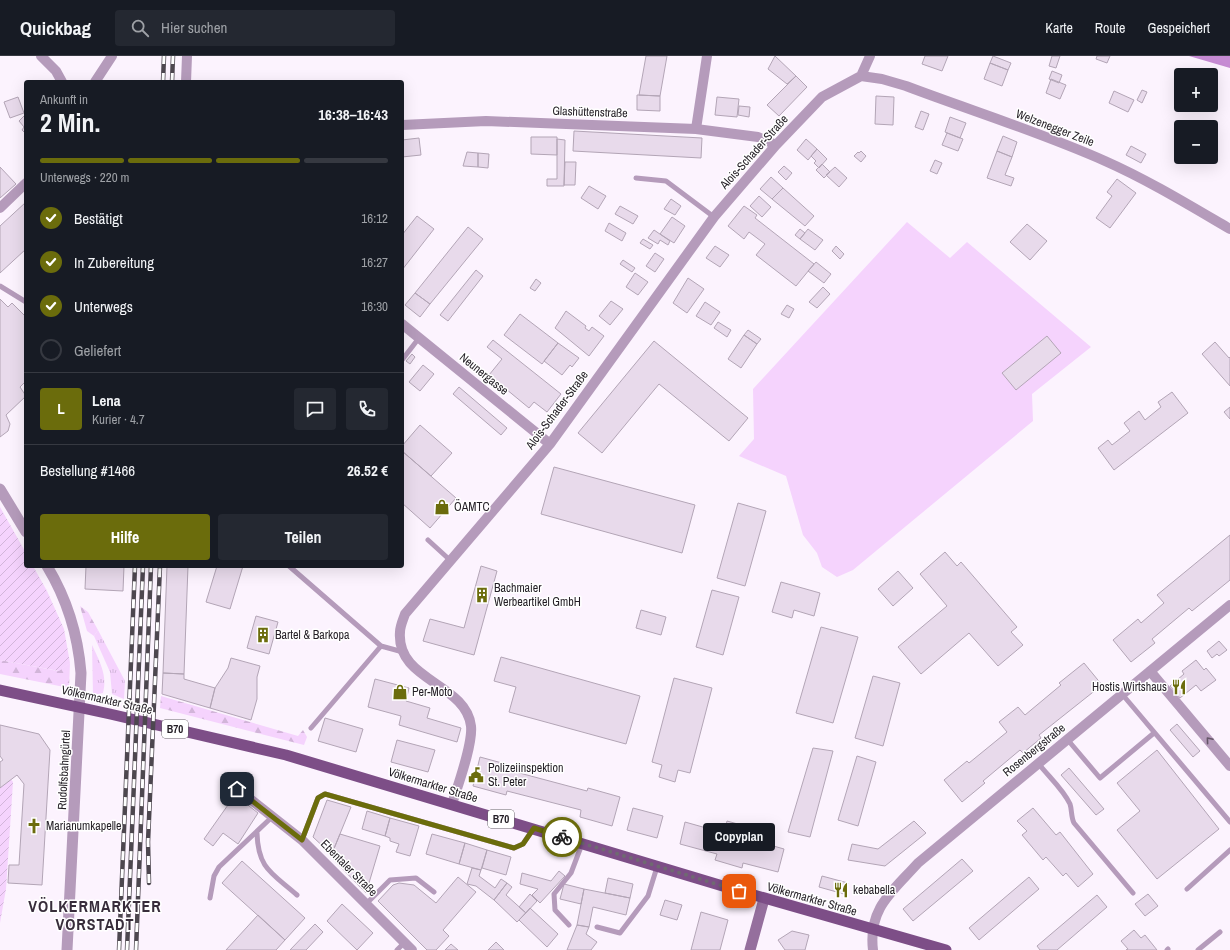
<!DOCTYPE html>
<html lang="de">
<head>
<meta charset="utf-8">
<style>
	:root { --surface:#171b24; --page:#242831; --text:#f1f3f6; --muted:#9ea1a6; --line:#363941; --accent:#6b6c0c }
	body { margin:0; font-family:"Archivo Narrow",sans-serif; background:var(--page); color:var(--text); height:100vh; display:flex; flex-direction:column; font-size:15px; white-space:nowrap }
	* { box-sizing:border-box; margin:0 }
	p { font-size:13px; color:var(--muted) }
	.icon { flex:none; width:22px; height:22px; fill:none; stroke:currentColor; stroke-width:2; stroke-linecap:round; stroke-linejoin:round }
	.map { position:relative; flex:1; overflow:hidden }
	.details { position:absolute; left:24px; top:24px; width:380px; height:488px; display:flex; flex-direction:column; background:var(--surface); border-radius:4px; box-shadow:0 4px 16px #0002 }
	.details>* { flex:none }
	.controls { position:absolute; left:1174px; top:12px; display:grid; gap:8px }
	.controls a { display:grid; place-items:center; width:44px; height:44px; border-radius:4px; background:var(--surface); box-shadow:0 4px 16px #0002; font-size:20px }
	.pin { position:absolute; display:grid; place-items:center; width:34px; height:34px; color:#fff; margin:-17px; border-radius:8px; box-shadow:0 2px 6px #0006 }
	.courier { position:absolute; display:grid; place-items:center; width:40px; height:40px; margin:-20px; border:3px solid #6b6c0c; border-radius:50%; background:#fff; color:#222; box-shadow:0 1px 5px #0007 }
	.bubble { position:absolute; height:28px; border-radius:4px; background:var(--surface); box-shadow:0 4px 16px #0002; font-size:13px; font-weight:800; line-height:28px; text-align:center }
	.overview em { font-style:normal; font-weight:800 }
	.overview div { display:flex; flex-direction:column-reverse }
	.overview { display:flex; align-items:center; justify-content:space-between; height:68px; padding:0 16px }
	h1 { font-size:26px; font-weight:800; line-height:30px }
	.bar { display:grid; grid-template-columns:repeat(4,1fr); gap:6px 4px; align-content:center; height:48px; padding:0 16px }
	.bar i { height:5px; border-radius:3px; background:var(--line) }
	.bar .active { background:var(--accent) }
	.bar p { grid-column:span 4 }
	.line { display:flex; align-items:center; gap:10px; padding:0 16px; border-top:1px solid var(--line) }
	.line div { flex:1 }
	.round { display:grid; place-items:center; flex:none; width:42px; height:42px; border-radius:4px; background:var(--page) }
	ol { padding:0 16px; list-style:none }
	li { display:flex; align-items:center; gap:12px; height:44px }
	li p { margin-inline-start:auto }
	li .icon { padding:4px; border-radius:50%; background:var(--accent); color:#fff; stroke-width:4 }
	li:last-child { color:var(--muted) }
	li i { width:22px; height:22px; border:2px solid var(--line); border-radius:50% }
	.primary-button { display:flex; gap:8px; margin-top:auto; padding:8px 16px }
	.primary-button a { flex:1; height:46px; border-radius:4px; background:var(--accent); color:#fff; font-size:16px; font-weight:800; line-height:46px; text-align:center }
	.primary-button a+a { background:var(--page); color:var(--text) }
	header { display:flex; align-items:center; gap:24px; box-sizing:border-box; height:56px; padding:0 20px; background:var(--surface); border-bottom:1px solid var(--line) }
	header strong { font-size:19px }
	nav { display:flex; gap:22px; margin-inline-start:auto; font-size:14px }
	.search { width:280px; height:36px; background:var(--page); display:flex; align-items:center; gap:10px; box-sizing:border-box; padding:0 14px; border-radius:4px; color:var(--muted); font-size:15px }
	.map>svg:first-child { display:block }
	.grass { fill:url(#grass-tufts) }
	.forest { fill:url(#forest-firs) }
	.garden { fill:url(#garden-furrows) }
	.pitch { fill:#f5d3fd }
	.water { fill:#c68bd3 }
	.building { fill:#e8daeb; stroke:#b3a5b6 }
	.lines { fill:none; stroke-linecap:round; stroke-linejoin:round }
	.service { stroke:#b59bbb; stroke-width:5 }
	.minor { stroke:#b59bbb; stroke-width:10 }
	.tertiary { stroke:#b59bbb; stroke-width:11 }
	.secondary { stroke:#956f9d; stroke-width:11 }
	.primary { stroke:#7d4e87; stroke-width:11 }
	.rail-casing { stroke:#4d474f; stroke-width:4.5 }
	.rail { stroke:#fff; stroke-width:3; stroke-dasharray:9; stroke-linecap:butt }
	.oneway { stroke:#655668 }
	.done { stroke:#6f6971; stroke-width:4; stroke-dasharray:0 7.2 }
	.route { stroke:#6b6c0c; stroke-width:5 }
	.labels { text-anchor:middle; stroke-width:3; stroke-linejoin:round; paint-order:stroke }
	.shield { fill:#fff; stroke:#656266; stroke-width:1 }
	.shield-label { font-size:11px; font-weight:bold; fill:#231e25 }
	.street-label { font-size:12px; fill:#231e25; stroke:#fff }
	.poi-label { font-size:12px; fill:#231e25; stroke:#fff; text-anchor:start }
	.district-label { font-size:16px; font-weight:bold; letter-spacing:1px; fill:#382d3b; stroke:#fff }
</style>
</head>
<body>
<header>
<strong>Quickbag</strong>
<div class="search"><svg class="icon" aria-label="search" viewBox="0 0 24 24"><circle cx="10" cy="10" r="6"/><path d="M15 15l6 6"/></svg>Hier suchen</div>
<nav><a>Karte</a><a>Route</a><a>Gespeichert</a></nav>
</header>
<div class="map">
<svg width="1230" height="894" viewBox="0 0 1230 894">
	<defs>
		<pattern id="grass-tufts" width="24" height="20" patternUnits="userSpaceOnUse"><rect width="24" height="20" fill="#f5d3fd"/><path d="M3 7l-1-3M5 7V3M7 7l1-3M15 17l-1-3M17 17v-4M19 17l1-3" fill="none" stroke="#d2b5d9"/></pattern>
		<pattern id="forest-firs" width="22" height="20" patternUnits="userSpaceOnUse"><rect width="22" height="20" fill="#f5d3fd"/><path d="M5 1l3.5 6h-7zM16 11l3.5 6h-7z" fill="#d2b5d9"/></pattern>
		<pattern id="garden-furrows" width="10" height="10" patternUnits="userSpaceOnUse"><rect width="10" height="10" fill="#f5d3fd"/><path d="M-1 1l2-2M0 10L10 0M9 11l2-2" fill="none" stroke="#d2b5d9"/></pattern>
	</defs>
	<rect width="100%" height="100%" fill="#fcf3fe"/>
	<path class="grass" d="M98 574 125 625 124 643 112 638 110 616 94 580Z
		M92 589C99 604 108 620 103 637L93 639Z"/>
	<path class="forest" d="M80 550 88 556 98 574 94 580 87 575Z
		M0 604 58 615 70 607 69 632 0 618Z
		M161 640 298 680 303 674 307 681 304 689 160 652Z"/>
	<path class="garden" d="M0 451 26 497V510H33L47 535 64 573 70 607 59 615 0 604Z
		M0 709 13 726 6 833 0 867Z"/>
	<path class="pitch" d="M907 166 950 202 967 186 1091 291 1032 338 1033 365 853 514 837 521 822 511 817 497 803 479 786 420 739 400 754 383 753 333Z"/>
	<path class="water" d="M1189 0H1230V12Z"/>
	<path class="building" d="M646 0H667L660 40 639 39Z
		M775 0 796 20 787 28 768 13Z
		M925 0H948L942 15 922 8Z
		M993 0 1011 7 1008 14 990 7Z
		M1052 0H1060L1056 12 1049 10Z
		M1097 0H1110L1107 7 1096 3Z
		M990 7 1008 14 1002 30 984 23Z
		M1052 15 1062 19 1059 27 1049 23Z
		M796 20 807 31 779 60 767 49Z
		M1051 23 1066 29 1060 43 1046 37Z
		M1142 34 1147 36 1142 47 1137 44Z
		M1114 35 1134 44 1128 56 1109 47Z
		M637 39 660 40V55L637 54Z
		M876 40 894 41 893 69 875 68Z
		M18 41 24 57 10 62 4 46Z
		M717 41 739 43 737 61 715 59Z
		M739 50 750 51 749 61 738 59Z
		M921 55 929 58 923 74 915 71Z
		M25 59 26 60V78L22 74 24 71 19 65Z
		M950 61 966 67 960 82 945 76Z
		M574 75 702 82 701 102 573 95Z
		M947 77 963 83 958 95 942 89Z
		M1003 80 1017 86 1012 101 997 95Z
		M531 81H557V99L531 98Z
		M419 82 421 99 402 101V84Z
		M557 83 565 84 564 130H547V123H557Z
		M806 83 817 93 808 104 797 94Z
		M1131 90 1146 98 1141 107 1126 99Z
		M817 93 827 103 819 112 814 107 816 105 811 100Z
		M861 95 866 100 861 106 854 100 858 96 859 97Z
		M997 95 1012 101 1005 119 1014 122 1011 130 987 122Z
		M467 96 478 97V111L463 110Z
		M478 97 489 98 488 112 478 111Z
		M1199 101H1208L1204 106Z
		M935 104 942 107 937 118 930 115Z
		M565 106H576L575 129H564Z
		M822 108 830 116 824 122 816 114Z
		M784 110 792 117 786 124 778 116Z
		M0 111 16 128 0 142Z
		M835 111 847 122 839 131 826 119Z
		M771 121 783 132 772 143 760 133Z
		M1117 123 1136 137 1110 172 1096 162 1112 140 1107 136Z
		M589 130 606 140 598 153 581 142Z
		M783 132 814 160 805 170 772 143Z
		M759 140 771 151 762 161 750 150Z
		M671 143 681 150 675 159 664 153Z
		M26 146V193L0 217V170Z
		M620 150 638 160 633 168 615 158Z
		M744 150 757 159 755 162 814 208 796 230 756 199 765 188 749 176 744 183 728 170Z
		M417 160 434 173 402 214V179Z
		M672 161 685 170 674 187 660 178Z
		M609 167 626 177 622 185 605 175Z
		M1027 168 1047 185 1030 204 1010 186Z
		M468 171 483 183 430 248 415 237Z
		M800 173 805 177 800 183 795 179Z
		M808 173 823 184 815 194 800 183Z
		M654 174 670 185 668 189 660 184 658 188 648 182Z
		M643 183 653 189 650 193 640 187Z
		M715 190 729 199 720 211 706 202Z
		M836 190 844 198 840 203 832 195Z
		M655 197 664 203 655 216 646 210Z
		M623 204 635 212 632 216 620 208Z
		M816 206 831 218 824 227 808 215Z
		M476 214 483 220 448 265 440 259Z
		M635 217 648 226 638 239 626 231Z
		M688 222 704 233 687 257 673 247Z
		M536 223 541 227 535 235 530 232Z
		M823 231 830 238 817 252 809 246Z
		M415 237 430 248 420 261 405 249Z
		M0 243 8 251 12 247 26 261V325L20 331 26 340 6 359 10 368 8 375 0 381Z
		M611 245 623 253 610 269 599 260Z
		M705 246 720 256 711 269 696 260Z
		M787 249 794 253 789 262 781 258Z
		M566 255 586 270 585 272 589 275 592 271 604 280 589 300 555 272Z
		M520 258 558 287 542 308 504 279Z
		M718 266 731 274 727 281 714 272Z
		M748 274 761 283 757 288 744 279Z
		M744 279 757 288 741 312 728 303Z
		M1047 280 1061 297 1016 334 1002 317Z
		M493 284 561 338 547 356 534 346 529 352 489 319 502 303 487 291Z
		M654 285 748 362 729 385 659 328 602 397 578 377Z
		M1215 286 1229 302 1230 301V330L1202 298Z
		M558 287 579 302 572 311 570 309 562 319 544 305Z
		M412 298 415 301 410 308 406 305Z
		M423 309 434 318 420 335 409 326Z
		M459 331 507 372 501 379 453 338Z
		M1172 336 1188 357 1114 414 1098 392 1108 384 1112 389 1130 375 1124 367 1139 355 1145 364 1161 351 1158 346Z
		M1230 351V363L1224 356Z
		M420 369 452 397 431 420 402 395V390Z
		M402 395 456 442 430 472 402 447Z
		M554 411 695 449 682 497 541 458Z
		M738 447 766 455 745 530 717 522Z
		M1230 479V524L1192 555 1189 552 1152 583 1155 587 1131 606 1113 584 1138 563 1141 567 1164 547 1157 539Z
		M945 496 957 510 961 506 1017 571 1011 576 1023 589 998 610 969 577 921 618 898 591 947 550 920 518Z
		M86 510H124L123 535 85 533Z
		M167 510H188L184 618 163 617Z
		M217 510H243L230 553 206 546Z
		M481 510 497 515 474 599 423 585 430 563 464 572Z
		M898 515 913 532 893 550 878 533Z
		M781 526 820 537 814 560 794 554 792 562 772 556Z
		M712 534 739 541 723 599 696 591Z
		M641 554 666 561 661 579 636 572Z
		M256 560 278 566 269 598 247 592Z
		M821 571 858 581 833 667 796 657Z
		M1219 585 1227 594 1219 600 1217 598 1212 602 1207 595Z
		M501 601 640 640 626 688 509 656 516 631 494 625Z
		M231 602 260 610 257 621V643L251 664 210 652 215 632 228 612Z
		M1196 604 1204 614 1206 612 1216 624 1201 635 1196 629 1180 642 1170 630 1184 618 1182 615Z
		M1084 607 1102 629 1039 679 1041 682 1023 697 1020 694 983 725 985 727 962 746 944 724 967 705 969 707 1007 676 999 666 1018 651 1025 659 1061 629 1059 627Z
		M163 617 184 618V623L215 632 210 652 162 638Z
		M873 620 900 627 883 690 855 682Z
		M674 622 712 632 690 717 678 714 675 726 659 721 662 709 652 706Z
		M375 623 409 632 406 645 430 652 427 662 461 672 457 686 399 669 401 660 368 651Z
		M325 662 363 673 356 696 318 685Z
		M1177 668 1200 695 1193 701 1170 674Z
		M0 669 39 678 50 694 42 829 8 827 9 809H19L24 728 17 719 0 732V706L3 704 0 700Z
		M397 684 435 694 428 716 391 706Z
		M813 692 833 695 810 781 788 776Z
		M1157 694 1219 773 1157 823 1117 774 1140 755 1117 727Z
		M857 700 876 706 858 770 838 764Z
		M480 701 513 710 512 715 587 735 588 732 620 741 612 770 580 761 581 754 507 735 506 739 473 730Z
		M1069 712 1104 753 1096 759 1061 719Z
		M235 739 258 757 238 788 223 777 213 790 204 783Z
		M327 744 351 751 333 795 329 796 313 781Z
		M633 752 663 760 657 782 627 774Z
		M1033 752 1056 779 1060 776 1093 818 1078 831 1066 817 1063 820 1046 801 1043 804 1022 779 1027 775 1017 765Z
		M367 755 390 762 385 780 362 773Z
		M390 762 419 770 410 800 396 796 399 788 390 785V782L385 780Z
		M727 765 752 772 749 783 784 793 778 816 743 807 742 812 715 804 717 798 680 788 685 766 724 777Z
		M914 765 926 777 885 810 848 804 852 788 878 793Z
		M340 778 380 790 366 837 333 803 336 799 333 795Z
		M432 778 465 787 459 808 426 798Z
		M465 787 487 794 481 814 459 808Z
		M487 794 511 801 506 819 482 812Z
		M962 803 973 815 913 865 903 853Z
		M242 805 305 862 285 884 222 827Z
		M472 812 481 814 479 820 495 832 501 823 507 827 494 844 476 830 467 828Z
		M559 815 565 820 540 847 532 839 538 833 520 828 522 817 551 825Z
		M822 820 848 827 844 838 819 831Z
		M458 821 476 836 443 874 449 880 436 894H427L378 845 393 829 399 827 414 829 436 847Z
		M1029 821 1039 833 979 884 969 872Z
		M608 822 633 828 630 842 605 837Z
		M507 827 512 831 506 839 526 857 517 866 494 844Z
		M564 828 584 833 581 848 560 843Z
		M584 833 630 842 626 859 593 851 589 871 577 869Z
		M530 838 537 845 526 857 519 851Z
		M1148 838 1158 850 1145 860 1135 848Z
		M1097 839 1107 851 1057 894H1040L1037 890Z
		M665 844 682 849 677 864 660 859Z
		M342 848 373 877 357 894 327 865Z
		M530 852 558 878 547 891 519 864Z
		M701 856 728 864 720 894H691Z
		M258 859 285 884 276 894H226Z
		M315 868 323 876 306 894H290Z
		M577 869 589 871 586 878 597 886 591 894H567Z
		M1134 874 1141 882 1145 879 1157 894H1126L1128 893 1121 885Z
		M792 875 809 879 805 894H785L778 884Z
		M496 886 504 894H488Z
		M451 888 458 894H445Z"/>
	<g class="lines">
		<path class="service" d="M636 122 666 125 714 161
			M0 230 26 246
			M402 304 419 282
			M428 484 451 505
			M289 510 381 590 403 596
			M1122 638 1230 766
			M311 672 381 590
			M1067 683 1100 722 1154 677
			M1038 707C1048 720 1063 733 1070 748 1072 754 1071 761 1074 767L1133 837
			M257 777C258 813 272 817 297 839
			M302 784 318 742 325 738 514 792 523 788 533 773
			M1187 833 1230 794
			M210 842 214 820 219 811 272 761
			M366 848 390 824 416 822 434 836
			M569 869 555 854 554 838 571 817 582 788
			M597 871 620 877 648 840 657 811
			M397 894 404 887
			M1167 894 1168 893
			M1198 894 1220 876"/>
		<path class="minor" d="M41 0 56 15 62 26
			M861 20 882 23 906 30C972 55 1040 76 1105 105 1148 124 1189 149 1230 173
			M95 26 112 0
			M186 26 187 0
			M402 69 486 65 696 73 758 81 776 89
			M696 73 707 0
			M0 152 26 127
			M402 268 550 388
			M1150 615 1230 710
			M226 724 302 784 412 894
			M452 748C458 729 473 688 471 670 466 627 396 625 400 576 400 570 403 564 405 558L550 388 714 161 776 89 822 41 861 20 870 0
			M873 894C868 852 892 836 918 807L1230 549"/>
		<path class="tertiary" d="M0 433 26 476
			M47 510C67 543 78 579 81 617L67 894"/>
		<path class="secondary" d="M750 894 764 843"/>
		<path class="primary" d="M0 634 110 658 286 699 726 831 946 894"/>
		<g class="rail-casing">
			<path id="rail" d="M163 26 164 0
				M172 26 173 0
				M149 827 148 786 160 510
				M119 894 135 510
				M127 894 143 510
				M136 894 151 510"/>
		</g>
		<use href="#rail" class="rail"/>
	</g>
	<defs><path id="oneway-chevron" d="M-2-3.5L2.5 0L-2 3.5" fill="none" stroke-width="1.6" stroke-linecap="round" stroke-linejoin="round"/></defs>
	<use class="oneway" href="#oneway-chevron" transform="translate(1209 684) rotate(-130)"/>
	<g class="lines">
		<path class="done" d="M562 781 739 835"/>
		<path class="route" d="M237 733 302 784 318 742 325 738 514 792 523 788 534 772 562 781"/>
	</g>
	<defs>
		<g id="shop-bare" transform="scale(1.2)"><path d="M-5-2.5h2.3a2.7 3.5 0 0 1 5.4 0H5L5.5 6h-11ZM-1.5-2.5h3a1.5 2.3 0 0 0-3 0Z" fill="#6b6c0c" stroke="#fff" stroke-width="2.5" paint-order="stroke"/></g>
		<g id="building-bare" transform="scale(1.2)"><path d="M-4-6H4V6H1V3H-1V6H-4ZM-2.5-4.3h1.7v1.8h-1.7ZM.8-4.3h1.7v1.8H.8ZM-2.5-1h1.7V.8h-1.7ZM.8-1h1.7V.8H.8Z" fill="#6b6c0c" stroke="#fff" stroke-width="2.5" paint-order="stroke"/></g>
		<g id="restaurant-bare" transform="scale(1.2)"><path d="M-5-6h1v4h1v-4h1v4h1v-4h1v5L-1.5 .5V6h-2V.5L-5-1ZM5-6V6H3V1.5H1.5Q1.5-4 5-6Z" fill="#6b6c0c" stroke="#fff" stroke-width="2.5" paint-order="stroke"/></g>
		<g id="civic-bare" transform="scale(1.2)"><path d="M-.6-6.5H3V-4.5H.6V-3L4-1V1h2V6H-6V1h2V-1L-.6-3ZM-1.2 2.5V6h2.4V2.5Z" fill="#6b6c0c" stroke="#fff" stroke-width="2.5" paint-order="stroke"/></g>
		<g id="church-bare" transform="scale(1.2)"><path d="M-1.2-6h2.4v3.5h3.3v2.4h-3.3V6h-2.4V-.1h-3.3v-2.4h3.3Z" fill="#6b6c0c" stroke="#fff" stroke-width="2.5" paint-order="stroke"/></g>
	</defs>
	<g fill-rule="evenodd">
		<use href="#shop-bare" x="442" y="451"/>
		<use href="#building-bare" x="482" y="539"/>
		<use href="#building-bare" x="263" y="579"/>
		<use href="#restaurant-bare" x="1179" y="631"/>
		<use href="#shop-bare" x="400" y="636"/>
		<use href="#civic-bare" x="476" y="719"/>
		<use href="#church-bare" x="34" y="770"/>
		<use href="#restaurant-bare" x="841" y="834"/>
	</g>
	<g class="labels">
		<g class="shield">
			<rect x="162" y="664" width="26" height="18" rx="3"/>
			<rect x="488" y="754" width="26" height="18" rx="3"/>
		</g>
		<g class="shield-label">
			<text x="175" y="677">B70</text>
			<text x="501" y="767">B70</text>
		</g>
		<g class="street-label">
			<text transform="translate(590 56) rotate(2)" y="4">Glashüttenstraße</text>
			<text transform="translate(1055 72) rotate(21)" y="4">Welzenegger Zeile</text>
			<text transform="translate(754 96) rotate(-48)" y="4">Alois-Schader-Straße</text>
			<text transform="translate(484 318) rotate(39)" y="4">Neunergasse</text>
			<text transform="translate(557 354) rotate(-53)" y="4">Alois-Schader-Straße</text>
			<text transform="translate(107 644) rotate(13)" y="4">Völkermarkter Straße</text>
			<text transform="translate(1034 694) rotate(-39)" y="4">Rosenbergstraße</text>
			<text transform="translate(64 714) rotate(-87)" y="4">Rudolfsbahngürtel</text>
			<text transform="translate(433 729) rotate(17)" y="4">Völkermarkter Straße</text>
			<text transform="translate(349 812) rotate(45)" y="4">Ebentaler Straße</text>
			<text transform="translate(812 843) rotate(16)" y="4">Völkermarkter Straße</text>
		</g>
		<g class="poi-label">
			<text x="454" y="455">ÖAMTC</text>
			<text x="494" y="536">Bachmaier<tspan x="494" dy="14">Werbeartikel GmbH</tspan></text>
			<text x="275" y="583">Bartel &amp; Barkopa</text>
			<text x="1167" y="635" text-anchor="end">Hostis Wirtshaus</text>
			<text x="412" y="640">Per-Moto</text>
			<text x="488" y="716">Polizeiinspektion<tspan x="488" dy="14">St. Peter</tspan></text>
			<text x="46" y="774">Marianumkapelle</text>
			<text x="853" y="838">kebabella</text>
		</g>
		<g class="district-label">
			<text x="95" y="856">VÖLKERMARKTER<tspan x="95" dy="18">VORSTADT</tspan></text>
		</g>
	</g>
</svg>
<div class="controls">
<a>+</a>
<a>−</a>
</div>
<div class="pin" style="left:739px;top:835px;background:#ea580c"><svg class="icon" aria-label="bag" viewBox="0 0 24 24"><path d="M5 8h14l-1 12H6zM9 8a3 3 0 0 1 6 0"/></svg></div>
<div class="pin" style="left:237px;top:733px;background:#1f2937"><svg class="icon" aria-label="home" viewBox="0 0 24 24"><path d="M3 11l9-7 9 7M6 9v11h12V9"/></svg></div>
<div class="courier" style="left:562px;top:781px"><svg class="icon" aria-label="bike" viewBox="0 0 24 24"><circle cx="6" cy="16" r="4"/><circle cx="18" cy="16" r="4"/><path d="M6 16l4-8h5l3 8M10 8l3 8H6M13 5h3"/></svg></div>
<div class="bubble" style="left:703px;top:767px;width:72px">Copyplan</div>
<section class="details">
<div class="overview"><div><h1>2 Min.</h1><p>Ankunft in</p></div><em>16:38–16:43</em></div>
<div class="bar"><i class="active"></i><i class="active"></i><i class="active"></i><i></i><p>Unterwegs · 220 m</p></div>
<ol>
<li><svg class="icon" aria-label="check" viewBox="0 0 24 24"><path d="M5 12l5 5 9-10"/></svg>Bestätigt<p>16:12</p></li>
<li><svg class="icon" aria-label="check" viewBox="0 0 24 24"><path d="M5 12l5 5 9-10"/></svg>In Zubereitung<p>16:27</p></li>
<li><svg class="icon" aria-label="check" viewBox="0 0 24 24"><path d="M5 12l5 5 9-10"/></svg>Unterwegs<p>16:30</p></li>
<li><i></i>Geliefert</li>
</ol>
<div class="line" style="height:72px"><b class="round" style="background:var(--accent);color:#fff">L</b><div><b>Lena</b><p>Kurier · 4.7</p></div><a class="round"><svg class="icon" aria-label="chat" viewBox="0 0 24 24"><path d="M4 5h16v11H9l-5 4z"/></svg></a><a class="round"><svg class="icon" aria-label="phone" viewBox="0 0 24 24"><path d="M5 4h4l2 5-3 2q2 4 5 5l2-3 5 2v4C11 20 4 13 5 4z"/></svg></a></div>
<div class="line" style="height:52px"><div>Bestellung #1466</div><b>26.52 €</b></div>
<div class="primary-button"><a>Hilfe</a><a>Teilen</a></div>
</section>
</div>
</body>
</html>
